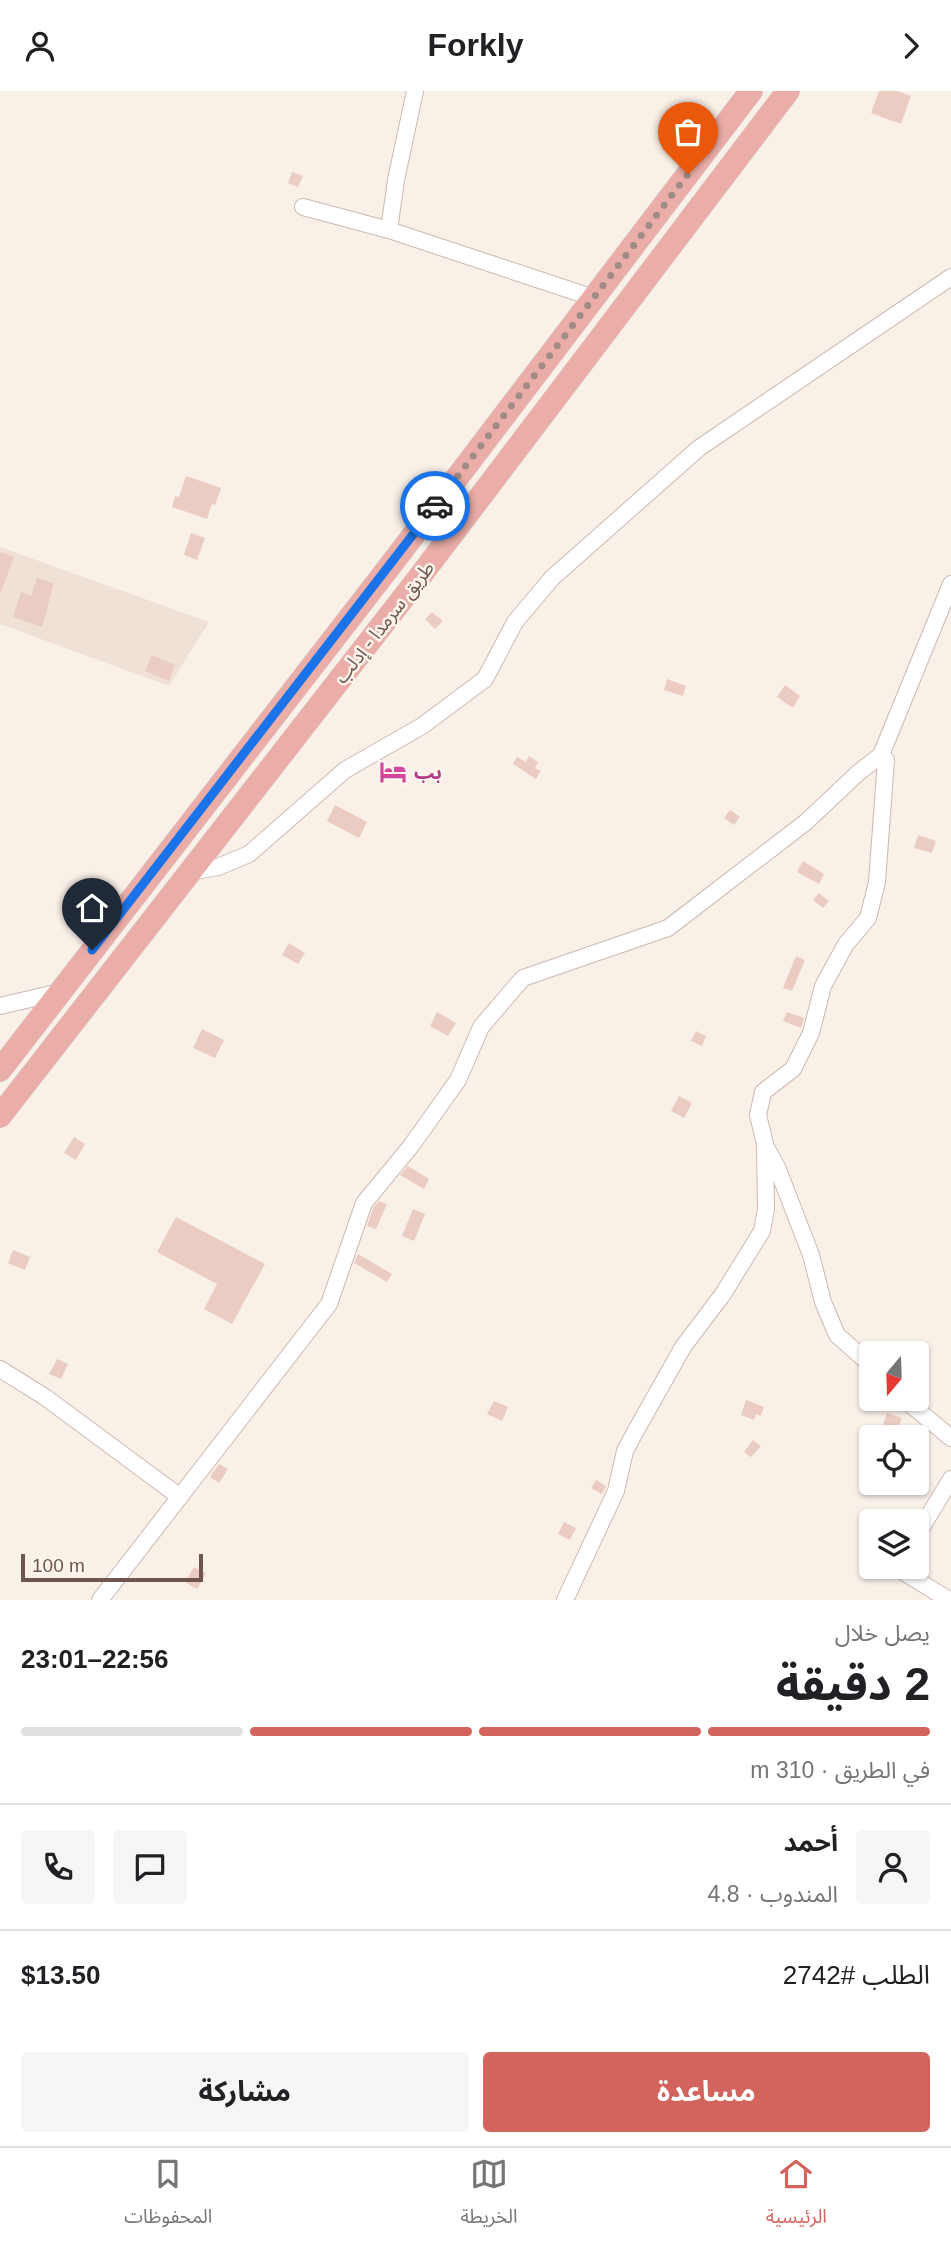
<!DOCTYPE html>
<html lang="ar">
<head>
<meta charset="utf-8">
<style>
	:root { --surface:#fff; --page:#f6f6f6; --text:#202124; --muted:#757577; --line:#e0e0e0; --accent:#d3645d }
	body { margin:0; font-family:Helvetica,"Noto Sans Arabic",sans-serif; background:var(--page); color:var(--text); direction:rtl; height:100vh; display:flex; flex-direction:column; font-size:26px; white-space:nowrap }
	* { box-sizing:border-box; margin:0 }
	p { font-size:23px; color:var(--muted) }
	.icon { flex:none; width:38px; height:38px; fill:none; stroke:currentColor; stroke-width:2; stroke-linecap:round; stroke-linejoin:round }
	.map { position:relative; height:1509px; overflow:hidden; direction:ltr }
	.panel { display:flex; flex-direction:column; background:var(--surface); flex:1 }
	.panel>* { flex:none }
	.needle { width:46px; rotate:199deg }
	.controls { position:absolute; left:859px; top:1250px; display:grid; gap:14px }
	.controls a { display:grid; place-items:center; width:70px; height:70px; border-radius:7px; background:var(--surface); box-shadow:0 2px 5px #0004; font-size:35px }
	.scale { position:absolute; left:21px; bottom:18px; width:182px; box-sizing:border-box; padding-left:7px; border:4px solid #70554f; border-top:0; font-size:19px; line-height:24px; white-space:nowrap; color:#70554f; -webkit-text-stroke:5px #fdf4ed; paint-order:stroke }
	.pin { position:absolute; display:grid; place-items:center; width:60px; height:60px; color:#fff; margin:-72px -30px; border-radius:50% 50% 50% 0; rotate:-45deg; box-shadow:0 0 7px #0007 }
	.pin .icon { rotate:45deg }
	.courier { position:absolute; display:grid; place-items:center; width:70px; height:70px; margin:-35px; border:5px solid #1a73e8; border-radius:50%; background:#fff; color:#222; box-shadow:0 2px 9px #0007 }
	.headline em { font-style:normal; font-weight:700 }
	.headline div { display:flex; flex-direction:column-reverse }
	.headline { display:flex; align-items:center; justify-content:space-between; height:119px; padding:0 21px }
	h1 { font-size:46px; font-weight:700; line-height:52px }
	.bar { display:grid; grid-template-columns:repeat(4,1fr); gap:10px 7px; align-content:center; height:84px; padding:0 21px }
	.bar i { height:9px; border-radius:5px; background:var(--line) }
	.bar .selected { background:var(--accent) }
	.bar p { grid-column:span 4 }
	.line { display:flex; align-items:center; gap:18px; padding:0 21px; border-top:2px solid var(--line) }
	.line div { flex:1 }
	.round { display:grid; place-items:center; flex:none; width:74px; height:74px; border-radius:7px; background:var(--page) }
	.primary-button { display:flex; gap:14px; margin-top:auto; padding:14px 21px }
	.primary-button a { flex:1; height:80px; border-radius:7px; background:var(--accent); color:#fff; font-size:28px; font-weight:700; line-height:80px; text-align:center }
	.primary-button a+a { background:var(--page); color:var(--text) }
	header { display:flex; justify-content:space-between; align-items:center; height:91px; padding:0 21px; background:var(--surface); font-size:32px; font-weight:700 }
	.dock { display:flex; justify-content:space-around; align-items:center; height:98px; border-top:2px solid var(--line); background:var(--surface); font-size:19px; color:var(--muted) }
	.dock a { display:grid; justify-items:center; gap:4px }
	.dock .selected { color:var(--accent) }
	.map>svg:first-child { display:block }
	.residential { fill:#f0e1d7 }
	.building { fill:#ebccc3 }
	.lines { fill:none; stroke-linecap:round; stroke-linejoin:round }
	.minor-casing { stroke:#ccb9b2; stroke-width:18 }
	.highway-casing { stroke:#d7cfce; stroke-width:24 }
	.minor { stroke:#fff; stroke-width:16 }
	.highway { stroke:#ebada7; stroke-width:23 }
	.done { stroke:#a08b85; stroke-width:7; stroke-dasharray:0 12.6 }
	.route { stroke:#1a73e8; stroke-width:9 }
	.labels { text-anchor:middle; stroke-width:5; stroke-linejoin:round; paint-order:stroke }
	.street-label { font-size:19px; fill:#70554f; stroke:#fdf4ed }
	.hotel-label { font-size:19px; font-weight:bold; fill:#b23c85; stroke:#fdf4ed; text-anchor:start }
</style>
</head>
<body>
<header><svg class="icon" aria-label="forward" viewBox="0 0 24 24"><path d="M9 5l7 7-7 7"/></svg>Forkly<svg class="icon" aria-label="person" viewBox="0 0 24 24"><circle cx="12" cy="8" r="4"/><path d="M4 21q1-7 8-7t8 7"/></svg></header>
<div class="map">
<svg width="951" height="1509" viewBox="0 0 951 1509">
	<rect width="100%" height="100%" fill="#f9f0e8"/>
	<path class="residential" d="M0 456 209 531 169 595 0 533Z"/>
	<path class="building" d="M879 0H897L911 5 901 33 871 22Z
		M292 81 303 85 298 96 288 92Z
		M186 385 221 397 215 414 212 413 207 428 172 416 175 405 179 406Z
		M191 442 205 447 197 469 184 464Z
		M0 461 14 466 1 501H0Z
		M37 487 54 492 42 536 13 526 21 501 31 505Z
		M432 521 443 530 435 538 425 528Z
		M152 564 175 574 169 590 145 580Z
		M667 588 686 595 683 605 664 599Z
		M785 594 800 605 793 617 777 606Z
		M529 665 538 671 535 677 541 680 536 688 513 673 517 666 526 671Z
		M335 714 367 731 359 747 327 730Z
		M730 719 740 726 734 734 724 727Z
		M918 744 936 750 932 762 914 757Z
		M803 770 824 783 819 793 797 781Z
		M819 802 829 810 823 817 813 809Z
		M289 852 305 862 298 873 282 864Z
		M796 865 805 869 792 900 783 897Z
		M437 921 456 932 448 945 430 935Z
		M787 921 804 927 801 937 783 930Z
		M202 938 224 949 215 967 193 957Z
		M696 940 706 945 702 955 691 950Z
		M679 1005 692 1012 684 1027 671 1020Z
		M74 1046 85 1053 76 1069 64 1062Z
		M408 1075 429 1088 424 1098 400 1084Z
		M379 1110 387 1113 376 1138 367 1135 373 1117Z
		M413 1118 425 1123 414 1150 402 1145Z
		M176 1126 265 1173 232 1233 204 1218 217 1193 157 1161Z
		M13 1159 30 1166 25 1179 8 1172Z
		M358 1163 392 1183 387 1191 354 1172Z
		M57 1268 68 1273 61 1288 49 1283Z
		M746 1309 764 1316 761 1325 756 1323 754 1329 741 1324Z
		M494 1310 508 1316 502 1330 487 1323Z
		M887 1322 902 1327 896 1342 882 1336Z
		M753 1349 761 1355 751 1366 744 1361Z
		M219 1373 228 1378 219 1392 210 1386Z
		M596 1389 606 1395 602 1403 591 1397Z
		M564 1431 576 1437 570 1449 558 1443Z
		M194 1476 206 1482 197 1498 185 1491Z"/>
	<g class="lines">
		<g class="minor-casing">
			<path id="minor" d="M303 116 389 139 594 207
				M389 139 396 89 415 0
				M190 781 218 776 249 763 345 679 422 635 485 588 515 531 552 487 699 357 951 186
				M0 915 60 901
				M767 1058 777 1076 811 1164 823 1211 837 1244 872 1275
				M0 1278 45 1306 180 1406
				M903 1307 951 1347
				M917 1444 951 1388
				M898 1475 897 1477 949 1509
				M100 1509 329 1213 364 1112 411 1055 458 989 481 936 523 887 668 837 806 731 858 682 881 664 951 493
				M565 1509 616 1400 625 1360 634 1343 683 1256 723 1203 762 1140 766 1118 765 1053 758 1024 763 1001 793 978 811 942 823 895 846 853 868 827 877 791 886 669 881 664"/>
		</g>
		<g class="highway-casing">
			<path id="highway" d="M0 979 393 471 751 0
				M0 1025 418 488 788 0"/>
		</g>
		<use href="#minor" class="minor"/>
		<use href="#highway" class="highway"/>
	</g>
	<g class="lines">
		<path class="done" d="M435 415 688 83"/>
		<path class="route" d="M92 859 435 415"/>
	</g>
	<defs>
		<g id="hotel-bare" transform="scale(2.1)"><path d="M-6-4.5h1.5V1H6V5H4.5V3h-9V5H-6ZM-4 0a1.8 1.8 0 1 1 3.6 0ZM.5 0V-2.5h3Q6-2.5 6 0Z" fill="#d1479c" stroke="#fdf4ed" stroke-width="2.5" paint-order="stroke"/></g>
	</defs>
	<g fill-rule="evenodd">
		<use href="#hotel-bare" x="393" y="681"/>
	</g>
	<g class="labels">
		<g class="street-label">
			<text transform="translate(384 531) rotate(-52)" y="7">طريق سرمدا - إدلب</text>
		</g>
		<g class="hotel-label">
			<text x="414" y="688">بب</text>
		</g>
	</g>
</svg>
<div class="controls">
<a><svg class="needle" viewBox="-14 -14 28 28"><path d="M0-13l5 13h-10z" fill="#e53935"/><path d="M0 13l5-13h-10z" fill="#757577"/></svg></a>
<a><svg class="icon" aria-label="locate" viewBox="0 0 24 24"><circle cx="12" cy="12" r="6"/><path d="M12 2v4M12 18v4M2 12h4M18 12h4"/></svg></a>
<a><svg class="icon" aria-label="layers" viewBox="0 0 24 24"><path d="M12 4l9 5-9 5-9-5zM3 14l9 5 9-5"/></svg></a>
</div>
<div class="scale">100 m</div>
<div class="pin" style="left:688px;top:83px;background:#ea580c"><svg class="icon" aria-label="bag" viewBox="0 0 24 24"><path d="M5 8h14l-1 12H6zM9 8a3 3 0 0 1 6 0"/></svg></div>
<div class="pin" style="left:92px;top:859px;background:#1f2937"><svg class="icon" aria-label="home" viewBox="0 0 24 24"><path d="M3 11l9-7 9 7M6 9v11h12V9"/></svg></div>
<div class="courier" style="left:435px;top:415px"><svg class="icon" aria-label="car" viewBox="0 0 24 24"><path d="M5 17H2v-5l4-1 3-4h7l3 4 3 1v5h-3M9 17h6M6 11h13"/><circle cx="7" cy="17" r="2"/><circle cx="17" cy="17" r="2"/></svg></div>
</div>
<section class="panel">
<div class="headline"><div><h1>2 دقيقة</h1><p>يصل خلال</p></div><em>22:56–23:01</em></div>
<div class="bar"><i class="selected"></i><i class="selected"></i><i class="selected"></i><i></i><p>في الطريق · 310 m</p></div>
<div class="line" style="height:126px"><a class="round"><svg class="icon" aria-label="person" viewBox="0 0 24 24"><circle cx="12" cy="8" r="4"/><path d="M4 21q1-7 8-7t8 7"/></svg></a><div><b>أحمد</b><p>المندوب · 4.8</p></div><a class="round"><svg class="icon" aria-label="chat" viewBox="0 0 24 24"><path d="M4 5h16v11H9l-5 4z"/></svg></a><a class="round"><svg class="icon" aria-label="phone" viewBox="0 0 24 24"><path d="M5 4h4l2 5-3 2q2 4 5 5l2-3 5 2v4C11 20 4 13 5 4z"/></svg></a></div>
<div class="line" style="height:91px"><div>الطلب #2742</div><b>$13.50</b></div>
<div class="primary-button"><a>مساعدة</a><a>مشاركة</a></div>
</section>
<nav class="dock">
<a class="selected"><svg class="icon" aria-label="home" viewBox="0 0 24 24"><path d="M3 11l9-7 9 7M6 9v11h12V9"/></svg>الرئيسية</a>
<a><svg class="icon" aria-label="map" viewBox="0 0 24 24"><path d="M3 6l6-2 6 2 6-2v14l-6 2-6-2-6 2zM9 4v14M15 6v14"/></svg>الخريطة</a>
<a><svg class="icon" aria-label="saved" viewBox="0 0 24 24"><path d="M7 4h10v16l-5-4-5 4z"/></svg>المحفوظات</a>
</nav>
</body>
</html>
